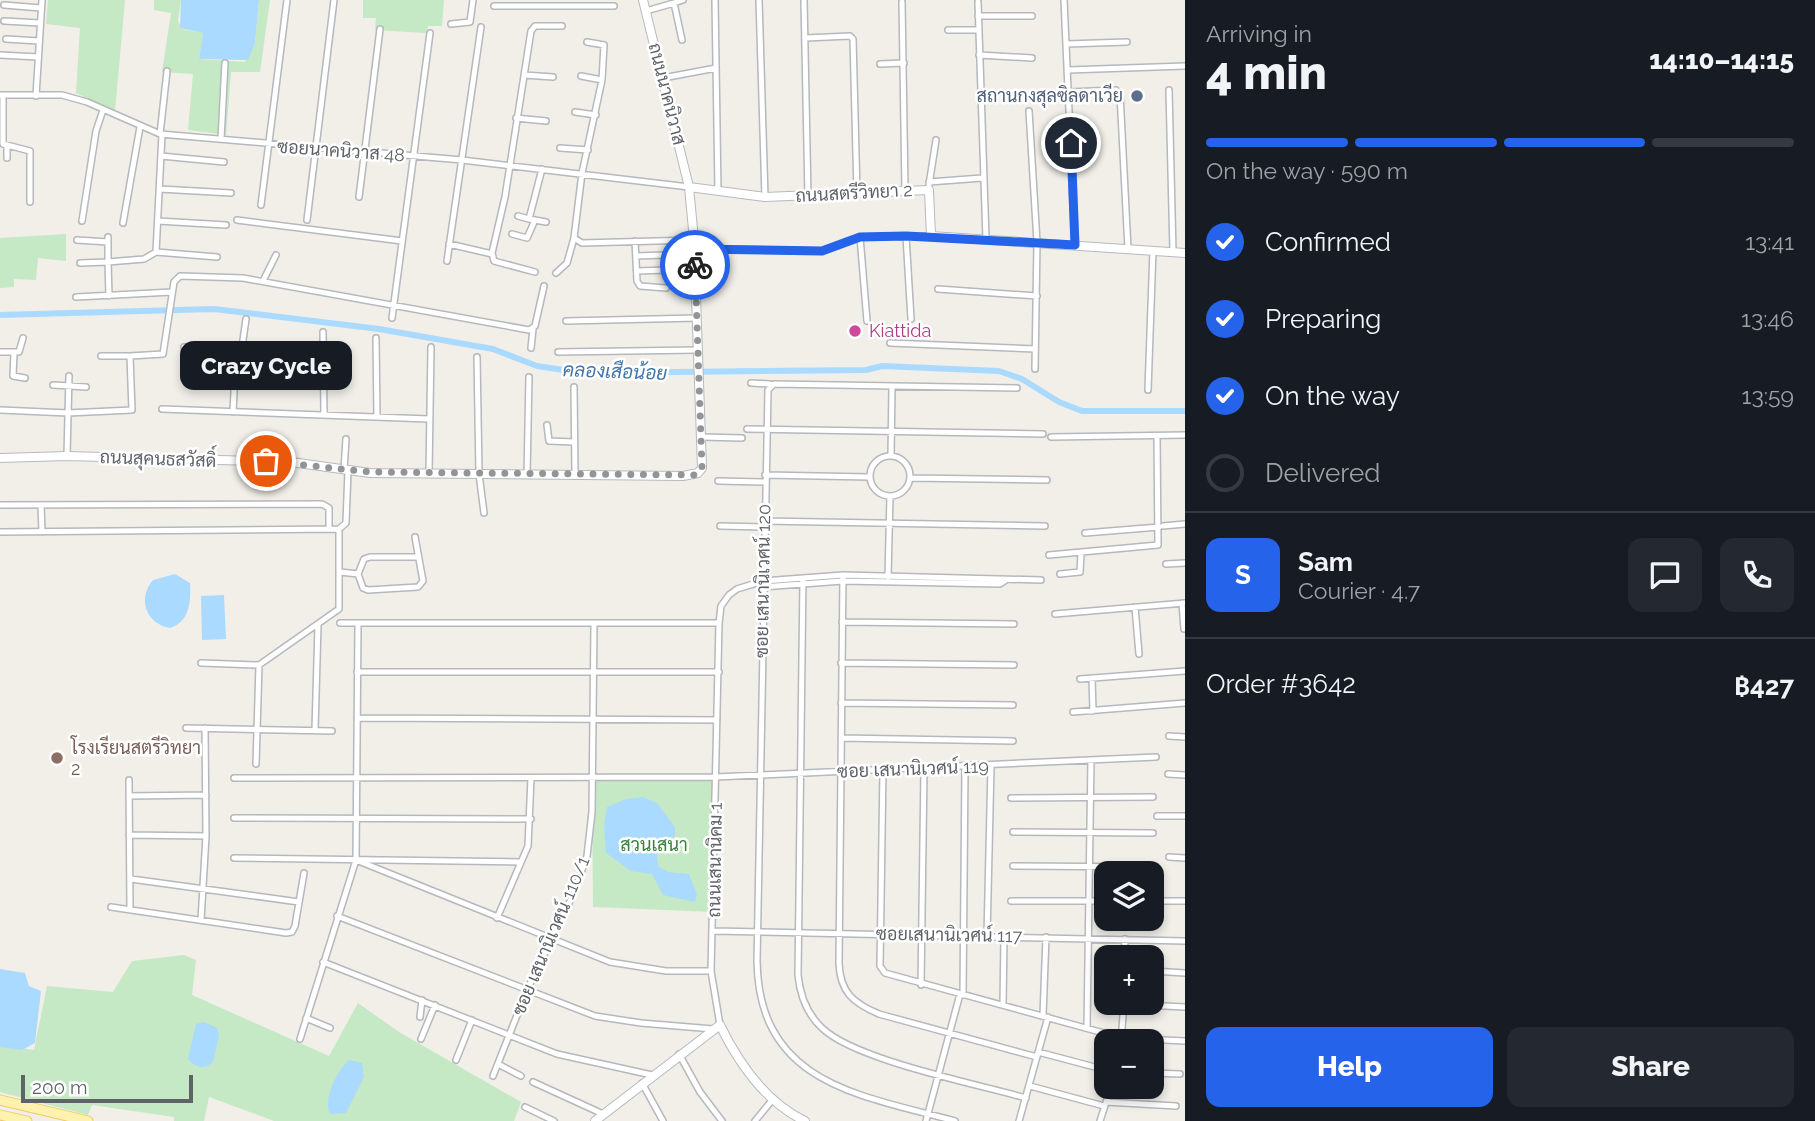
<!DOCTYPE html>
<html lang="en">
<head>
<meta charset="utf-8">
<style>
	:root { --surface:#171b24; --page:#242831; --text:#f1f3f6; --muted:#9ea1a6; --line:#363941; --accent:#2563eb }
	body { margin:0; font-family:Raleway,Sarabun,sans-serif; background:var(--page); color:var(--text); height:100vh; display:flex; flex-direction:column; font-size:26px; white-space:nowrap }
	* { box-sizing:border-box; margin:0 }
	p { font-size:23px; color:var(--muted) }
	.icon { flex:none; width:38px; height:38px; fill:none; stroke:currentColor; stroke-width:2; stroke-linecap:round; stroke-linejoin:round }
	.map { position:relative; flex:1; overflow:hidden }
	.details { display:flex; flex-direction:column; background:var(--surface); width:630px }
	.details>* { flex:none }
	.tools { position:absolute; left:1094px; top:861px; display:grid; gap:14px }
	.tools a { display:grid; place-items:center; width:70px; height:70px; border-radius:14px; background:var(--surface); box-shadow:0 4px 10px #0003; font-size:35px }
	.scale { position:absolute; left:21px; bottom:18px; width:172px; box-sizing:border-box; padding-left:7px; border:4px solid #5f6368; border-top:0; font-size:19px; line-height:24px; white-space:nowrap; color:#5f6368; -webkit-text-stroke:5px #fff; paint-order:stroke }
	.pin { position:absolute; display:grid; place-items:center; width:60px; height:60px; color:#fff; margin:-30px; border:4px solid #fff; border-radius:50%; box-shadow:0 2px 7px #0007 }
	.courier { position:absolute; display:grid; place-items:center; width:70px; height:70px; margin:-35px; border:5px solid #2563eb; border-radius:50%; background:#fff; color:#222; box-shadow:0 2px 9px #0007 }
	.bubble { position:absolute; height:49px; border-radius:14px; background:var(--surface); box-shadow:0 4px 10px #0003; font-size:23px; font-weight:800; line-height:49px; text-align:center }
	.head em { font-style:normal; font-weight:800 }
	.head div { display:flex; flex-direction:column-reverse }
	.head { display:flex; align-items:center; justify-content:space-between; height:119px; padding:0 21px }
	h1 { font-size:46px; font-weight:800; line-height:52px }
	.bar { display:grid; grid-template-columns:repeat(4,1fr); gap:10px 7px; align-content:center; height:84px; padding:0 21px }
	.bar i { height:9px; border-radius:5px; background:var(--line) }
	.bar .current { background:var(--accent) }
	.bar p { grid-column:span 4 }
	.line { display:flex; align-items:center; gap:18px; padding:0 21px; border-top:2px solid var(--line) }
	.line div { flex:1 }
	.round { display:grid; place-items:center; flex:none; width:74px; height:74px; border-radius:14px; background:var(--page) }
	ol { padding:0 21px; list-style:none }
	li { display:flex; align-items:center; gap:21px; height:77px }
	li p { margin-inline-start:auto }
	li .icon { padding:7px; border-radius:50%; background:var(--accent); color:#fff; stroke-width:4 }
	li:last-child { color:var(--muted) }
	li i { width:38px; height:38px; border:4px solid var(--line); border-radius:50% }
	.button { display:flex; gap:14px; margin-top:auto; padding:14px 21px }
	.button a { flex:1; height:80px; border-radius:14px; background:var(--accent); color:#fff; font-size:28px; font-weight:800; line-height:80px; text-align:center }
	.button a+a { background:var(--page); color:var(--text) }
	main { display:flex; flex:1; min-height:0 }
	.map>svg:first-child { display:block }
	.green { fill:#c5e8c5 }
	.water { fill:#aadaff }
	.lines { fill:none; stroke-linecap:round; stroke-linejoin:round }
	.canal { stroke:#aadaff; stroke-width:6 }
	.street-casing { stroke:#b5b8bc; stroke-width:8 }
	.secondary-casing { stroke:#b6babf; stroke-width:10 }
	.primary-casing { stroke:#f2c960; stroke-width:11 }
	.street { stroke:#fff; stroke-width:5 }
	.secondary { stroke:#fff; stroke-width:8 }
	.primary { stroke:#fff2af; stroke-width:9 }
	.done { stroke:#929495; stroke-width:7; stroke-dasharray:0 12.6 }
	.route { stroke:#2563eb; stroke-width:9 }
	.service-dot { fill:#5c6f8a; stroke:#fff; stroke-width:2.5 }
	.hotel-dot { fill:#d1479c; stroke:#fff; stroke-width:2.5 }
	.education-dot { fill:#8d6e63; stroke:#fff; stroke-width:2.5 }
	.labels { text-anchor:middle; stroke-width:5; stroke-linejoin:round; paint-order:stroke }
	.street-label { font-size:18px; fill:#5f6368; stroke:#fff }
	.service-label { font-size:18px; fill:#4e5e75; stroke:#fff; text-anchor:end }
	.hotel-label { font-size:18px; fill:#b23c85; stroke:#fff; text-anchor:start }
	.education-label { font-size:18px; fill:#785e54; stroke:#fff; text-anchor:start }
	.park-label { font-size:18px; fill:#348238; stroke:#fff }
	.water-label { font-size:19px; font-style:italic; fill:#4174aa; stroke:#fff }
</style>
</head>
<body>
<main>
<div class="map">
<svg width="1185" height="1121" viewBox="0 0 1185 1121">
	<rect width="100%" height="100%" fill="#f1efe8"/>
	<path class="green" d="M48 0H125L115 111 76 93 80 28 46 24Z
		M154 0H181L178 21 182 29 203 33 199 59 245 62 255 43 259 0H270L260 72H231L226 135 188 130 193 74 162 72 171 13 154 10Z
		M363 0H444L442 26H428L426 33 375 30 376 18H363Z
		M66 234V261L38 258 36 280 14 279V287L0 288V238Z
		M716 777 714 912 593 907 592 778Z
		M184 955 196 960 192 995 329 1056 358 1003 399 1032 521 1102 514 1121H274L209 1097 204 1121H174V1117L92 1105 88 1115 0 1092V1045L34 1050 47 986 113 992 132 961Z"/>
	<path class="water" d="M181 0H259L255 43 248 60 199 59 203 33 180 28Z
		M175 574 190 583C191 601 190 622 170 628 146 624 137 599 153 580Z
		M224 595 226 639 202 640 201 596Z
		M643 797 657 803 675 827V836C661 844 653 851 659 867L668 872 689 874 697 895 695 902 663 895 652 874 631 871 606 853 604 827 607 807 626 799Z
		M0 969 25 973 29 986 41 991 35 1043 22 1050 0 1047Z
		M204 1022 217 1028 219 1036 213 1062C204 1070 196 1068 188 1059L196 1024Z
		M349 1060 362 1063 364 1077 346 1113 330 1114C323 1098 337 1071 349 1060Z"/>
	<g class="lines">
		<path class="canal" d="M0 315 214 309 379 329 493 349 537 366 584 373 866 370 882 366 999 371 1022 379 1059 402 1082 411H1185"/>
		<g class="street-casing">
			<path id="street" d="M715 0 718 191
				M759 0 765 197
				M804 0 808 197
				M1064 0 1075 245
				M902 2 905 190
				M978 2 986 239
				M4 5 41 8
				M494 6H614
				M646 11 674 3
				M978 16H1032
				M4 21 40 23
				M451 24 470 22 473 0
				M948 30H979
				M805 38 850 36 853 39 857 193
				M6 39 39 41
				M682 40 674 3 683 0
				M1066 44 1127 42
				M0 55 38 57
				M979 55 1032 58
				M880 64 904 63
				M1068 70 1185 66
				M524 75 553 77
				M581 76 602 80
				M663 78 716 68
				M1169 90 1173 252
				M1069 92 1116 90 1120 94 1128 249
				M0 95H62L87 102 160 134 462 160 689 187
				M3 95V144L30 151V202
				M36 96 42 0
				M1029 111 1037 242 1035 369
				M575 112 596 115
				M516 118 546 121
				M160 134 167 71
				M221 139 225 63
				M560 148 588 150
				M161 156 224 162
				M7 158V147
				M542 169 529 219 546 222
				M929 182 982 178
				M929 185 936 140
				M160 189 231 193
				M359 197 380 29
				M261 205 287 0
				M518 216 529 219
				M237 220 402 241
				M307 220 334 0
				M82 221 96 131 103 110
				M158 221 226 225
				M123 223 140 127
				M512 234 527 238 535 220
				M906 236 911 319
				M860 237 867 321
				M574 238 582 243 694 240
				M77 240 108 242
				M635 241 637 281 640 286 666 288
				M449 244 492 254
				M694 249 822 251 860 237 931 236
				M156 252 162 134
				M636 256 665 255
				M447 261 481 27
				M80 263 108 262V237
				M637 271 667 270
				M535 272 494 261 492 253 505 197 531 31 535 26H562
				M556 273 567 263 574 238 582 173 602 80 604 45 587 42
				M263 281 276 255
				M938 289 1037 296
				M109 296 108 262 144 259 156 252 217 257
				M76 297 172 292
				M392 318 430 33
				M566 321 697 318
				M323 332 324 415
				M376 338 377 417
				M890 343 1035 349
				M184 347 274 356 275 368
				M531 348 533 329
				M0 352H19L23 338
				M558 352 698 350
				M14 353 13 376 25 378
				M101 356H130
				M477 357 479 474 484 513
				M751 383 770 384
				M53 385 86 387
				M574 387 575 475
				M1148 390 1153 250
				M162 409 429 419
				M0 410 68 413 132 410 130 356 163 354 174 282 180 276 243 278 529 330 535 326 544 286
				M233 412 236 352 242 347 246 319
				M547 425 549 441 574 442
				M747 429 1043 434
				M701 437 742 438
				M1051 437 1185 435
				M67 456 69 376
				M891 456 892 386
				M870 476a20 20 0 1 1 40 0a20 20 0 1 1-40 0Z
				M344 470 346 439
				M429 473 431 347
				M527 474 529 377
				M765 475 870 477
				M910 478 1047 480
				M718 481 765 482
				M0 505 322 504 329 508V529
				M41 505 42 532
				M764 521 1045 526
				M720 526 764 527
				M1163 526 1185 524
				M0 532 339 529 346 523 348 471
				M1085 533 1159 527
				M1049 555 1158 545 1157 436
				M1166 564 1185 563
				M340 572 358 574 363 588 368 590 418 587 423 581 415 537
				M358 574 364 559 370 557H418
				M1060 574 1080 572 1081 553
				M843 575 839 963C840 992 853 1003 879 1014L1037 1057
				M888 577 890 496
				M803 578 798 975C800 995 807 1014 822 1028 855 1060 977 1084 1026 1098
				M762 587 843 581 1000 584 1006 580
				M1182 603 1184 629
				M1135 607 1139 654
				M1055 614 1185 603
				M842 622 1014 624
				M340 623H719
				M201 663 259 665
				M841 663 1014 665
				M357 672H719
				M1092 678 1093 711
				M1080 679 1185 671
				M841 703 1013 705
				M1073 712 1185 703
				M357 718 717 720
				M186 728 332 731
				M315 730 318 625
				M1169 736 1185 737
				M841 738 1013 741
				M256 764 259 665 339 609V529
				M883 770 880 966 885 973 1122 1038 1185 1041
				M1168 774 1185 775
				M234 778 716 777 1156 757
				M129 780 130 909
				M129 796 206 795
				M1011 798 1153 797
				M1157 816H1185
				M234 818 531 819
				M1013 832 1153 833
				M129 835 206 836
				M1169 857 1185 858
				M234 858 521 862
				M356 860 610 962 666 971H711
				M1013 866 1150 867
				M131 879 299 902
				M1011 901H1106
				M1152 901H1185
				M111 907 286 933 292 932 295 926 304 873
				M337 916 595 1016 641 1023 713 1029
				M497 918 528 846 531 778
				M201 920 206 836 205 728
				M714 931 1185 941
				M987 936 991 766
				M1124 957 1125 939
				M323 962 557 1054 652 1075
				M1152 971 1185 973
				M921 985 924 769
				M963 995 965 767
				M1124 1004 1185 1007
				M1003 1005 1004 936
				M1043 1015 1046 937
				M420 1017 422 1000
				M306 1018 330 1028
				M720 1025 711 971 719 623 721 606 729 595 737 589 763 581 843 575 1041 580
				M1087 1028 1091 760
				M300 1039 356 860 358 624
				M421 1039 435 1005
				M1121 1041 1124 1003
				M1038 1052 1106 1070
				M679 1054 700 1092 722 1121
				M456 1060 472 1020
				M498 1064 521 1076
				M1152 1073 1180 1074
				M493 1076 527 990 573 895 587 856 592 812 594 625
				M533 1082 603 1114
				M642 1083 663 1121
				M1030 1086 1104 1106
				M1106 1102 1176 1106
				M525 1107 554 1121
				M755 1121 773 1099
				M926 1121 960 994
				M955 1121C859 1095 759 1084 757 961L768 390 774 384 1017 388
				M1019 1121 1048 1017
				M1100 1121 1111 1087"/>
		</g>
		<g class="secondary-casing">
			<path id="secondary" d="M689 187 765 197 929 190 931 236 1185 253
				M0 458 67 456 291 462 370 473 683 476 698 473 702 468 694 240 689 187 643 0
				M595 1121 720 1025C739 1064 765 1102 805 1121"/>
		</g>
		<g class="primary-casing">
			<path id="primary" d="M0 1100 88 1121
				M0 1115 27 1121"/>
		</g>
		<use href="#street" class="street"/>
		<use href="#secondary" class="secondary"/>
		<use href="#primary" class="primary"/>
	</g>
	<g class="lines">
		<path class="done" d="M266 461 370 472 695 475 702 468 695 265"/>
		<path class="route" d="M695 265 694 249 822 251 860 237 906 236 1075 245 1071 143"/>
	</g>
	<circle class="service-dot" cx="1137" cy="96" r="7"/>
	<circle class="hotel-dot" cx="855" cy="331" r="7"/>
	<circle class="education-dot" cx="57" cy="758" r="7"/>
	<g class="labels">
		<g class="street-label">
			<text transform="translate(667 94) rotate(76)" y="6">ถนนนาคนิวาส</text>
			<text transform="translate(341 151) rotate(4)" y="6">ซอยนาคนิวาส 48</text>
			<text transform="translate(854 193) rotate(-3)" y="6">ถนนสตรีวิทยา 2</text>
			<text transform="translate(158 459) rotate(2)" y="6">ถนนสุคนธสวัสดิ์</text>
			<text transform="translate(763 581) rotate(-89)" y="6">ซอย เสนานิเวศน์ 120</text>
			<text transform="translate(913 769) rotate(-2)" y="6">ซอย เสนานิเวศน์ 119</text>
			<text transform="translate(715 860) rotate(-89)" y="6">ถนนเสนานิคม 1</text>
			<text transform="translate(949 935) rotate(1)" y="6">ซอยเสนานิเวศน์ 117</text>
			<text transform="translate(551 936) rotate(-67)" y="6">ซอย เสนานิเวศน์ 110/1</text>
		</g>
		<g class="service-label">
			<text x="1123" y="102">สถานกงสุลซิลดาเวีย</text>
		</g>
		<g class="hotel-label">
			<text x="869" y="337">Kiattida</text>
		</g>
		<g class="education-label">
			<text x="71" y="754">โรงเรียนสตรีวิทยา<tspan x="71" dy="21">2</tspan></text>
		</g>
		<g class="park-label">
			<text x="654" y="851">สวนเสนา</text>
		</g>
		<g class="water-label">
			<text transform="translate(615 371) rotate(2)" y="7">คลองเสือน้อย</text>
		</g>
	</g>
</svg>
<div class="tools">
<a><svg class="icon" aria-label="layers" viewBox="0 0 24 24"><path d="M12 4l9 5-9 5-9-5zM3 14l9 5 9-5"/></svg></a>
<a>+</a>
<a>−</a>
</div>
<div class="scale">200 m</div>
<div class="pin" style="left:266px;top:461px;background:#ea580c"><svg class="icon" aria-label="bag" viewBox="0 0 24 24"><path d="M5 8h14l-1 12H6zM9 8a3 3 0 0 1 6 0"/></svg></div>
<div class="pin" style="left:1071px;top:143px;background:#1f2937"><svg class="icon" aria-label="home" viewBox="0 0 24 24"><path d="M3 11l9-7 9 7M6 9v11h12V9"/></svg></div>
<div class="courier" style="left:695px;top:265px"><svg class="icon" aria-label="bike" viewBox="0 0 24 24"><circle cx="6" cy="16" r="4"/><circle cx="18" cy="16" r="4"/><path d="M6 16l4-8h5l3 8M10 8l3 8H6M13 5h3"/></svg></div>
<div class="bubble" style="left:180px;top:341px;width:172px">Crazy Cycle</div>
</div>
<section class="details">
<div class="head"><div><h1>4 min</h1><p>Arriving in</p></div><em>14:10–14:15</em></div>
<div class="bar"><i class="current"></i><i class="current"></i><i class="current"></i><i></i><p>On the way · 590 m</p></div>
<ol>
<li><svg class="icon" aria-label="check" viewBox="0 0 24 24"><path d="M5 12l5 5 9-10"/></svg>Confirmed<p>13:41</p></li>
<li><svg class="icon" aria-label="check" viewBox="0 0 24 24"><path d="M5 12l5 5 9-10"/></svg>Preparing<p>13:46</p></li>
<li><svg class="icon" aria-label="check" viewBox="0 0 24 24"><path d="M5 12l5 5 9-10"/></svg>On the way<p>13:59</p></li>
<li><i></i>Delivered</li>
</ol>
<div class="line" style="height:126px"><b class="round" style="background:var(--accent);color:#fff">S</b><div><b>Sam</b><p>Courier · 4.7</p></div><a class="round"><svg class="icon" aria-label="chat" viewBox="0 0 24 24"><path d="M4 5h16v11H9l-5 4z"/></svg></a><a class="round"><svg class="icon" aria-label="phone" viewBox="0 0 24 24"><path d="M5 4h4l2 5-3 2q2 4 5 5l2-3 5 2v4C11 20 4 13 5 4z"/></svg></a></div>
<div class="line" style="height:91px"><div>Order #3642</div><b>฿427</b></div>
<div class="button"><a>Help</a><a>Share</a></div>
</section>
</main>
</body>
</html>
